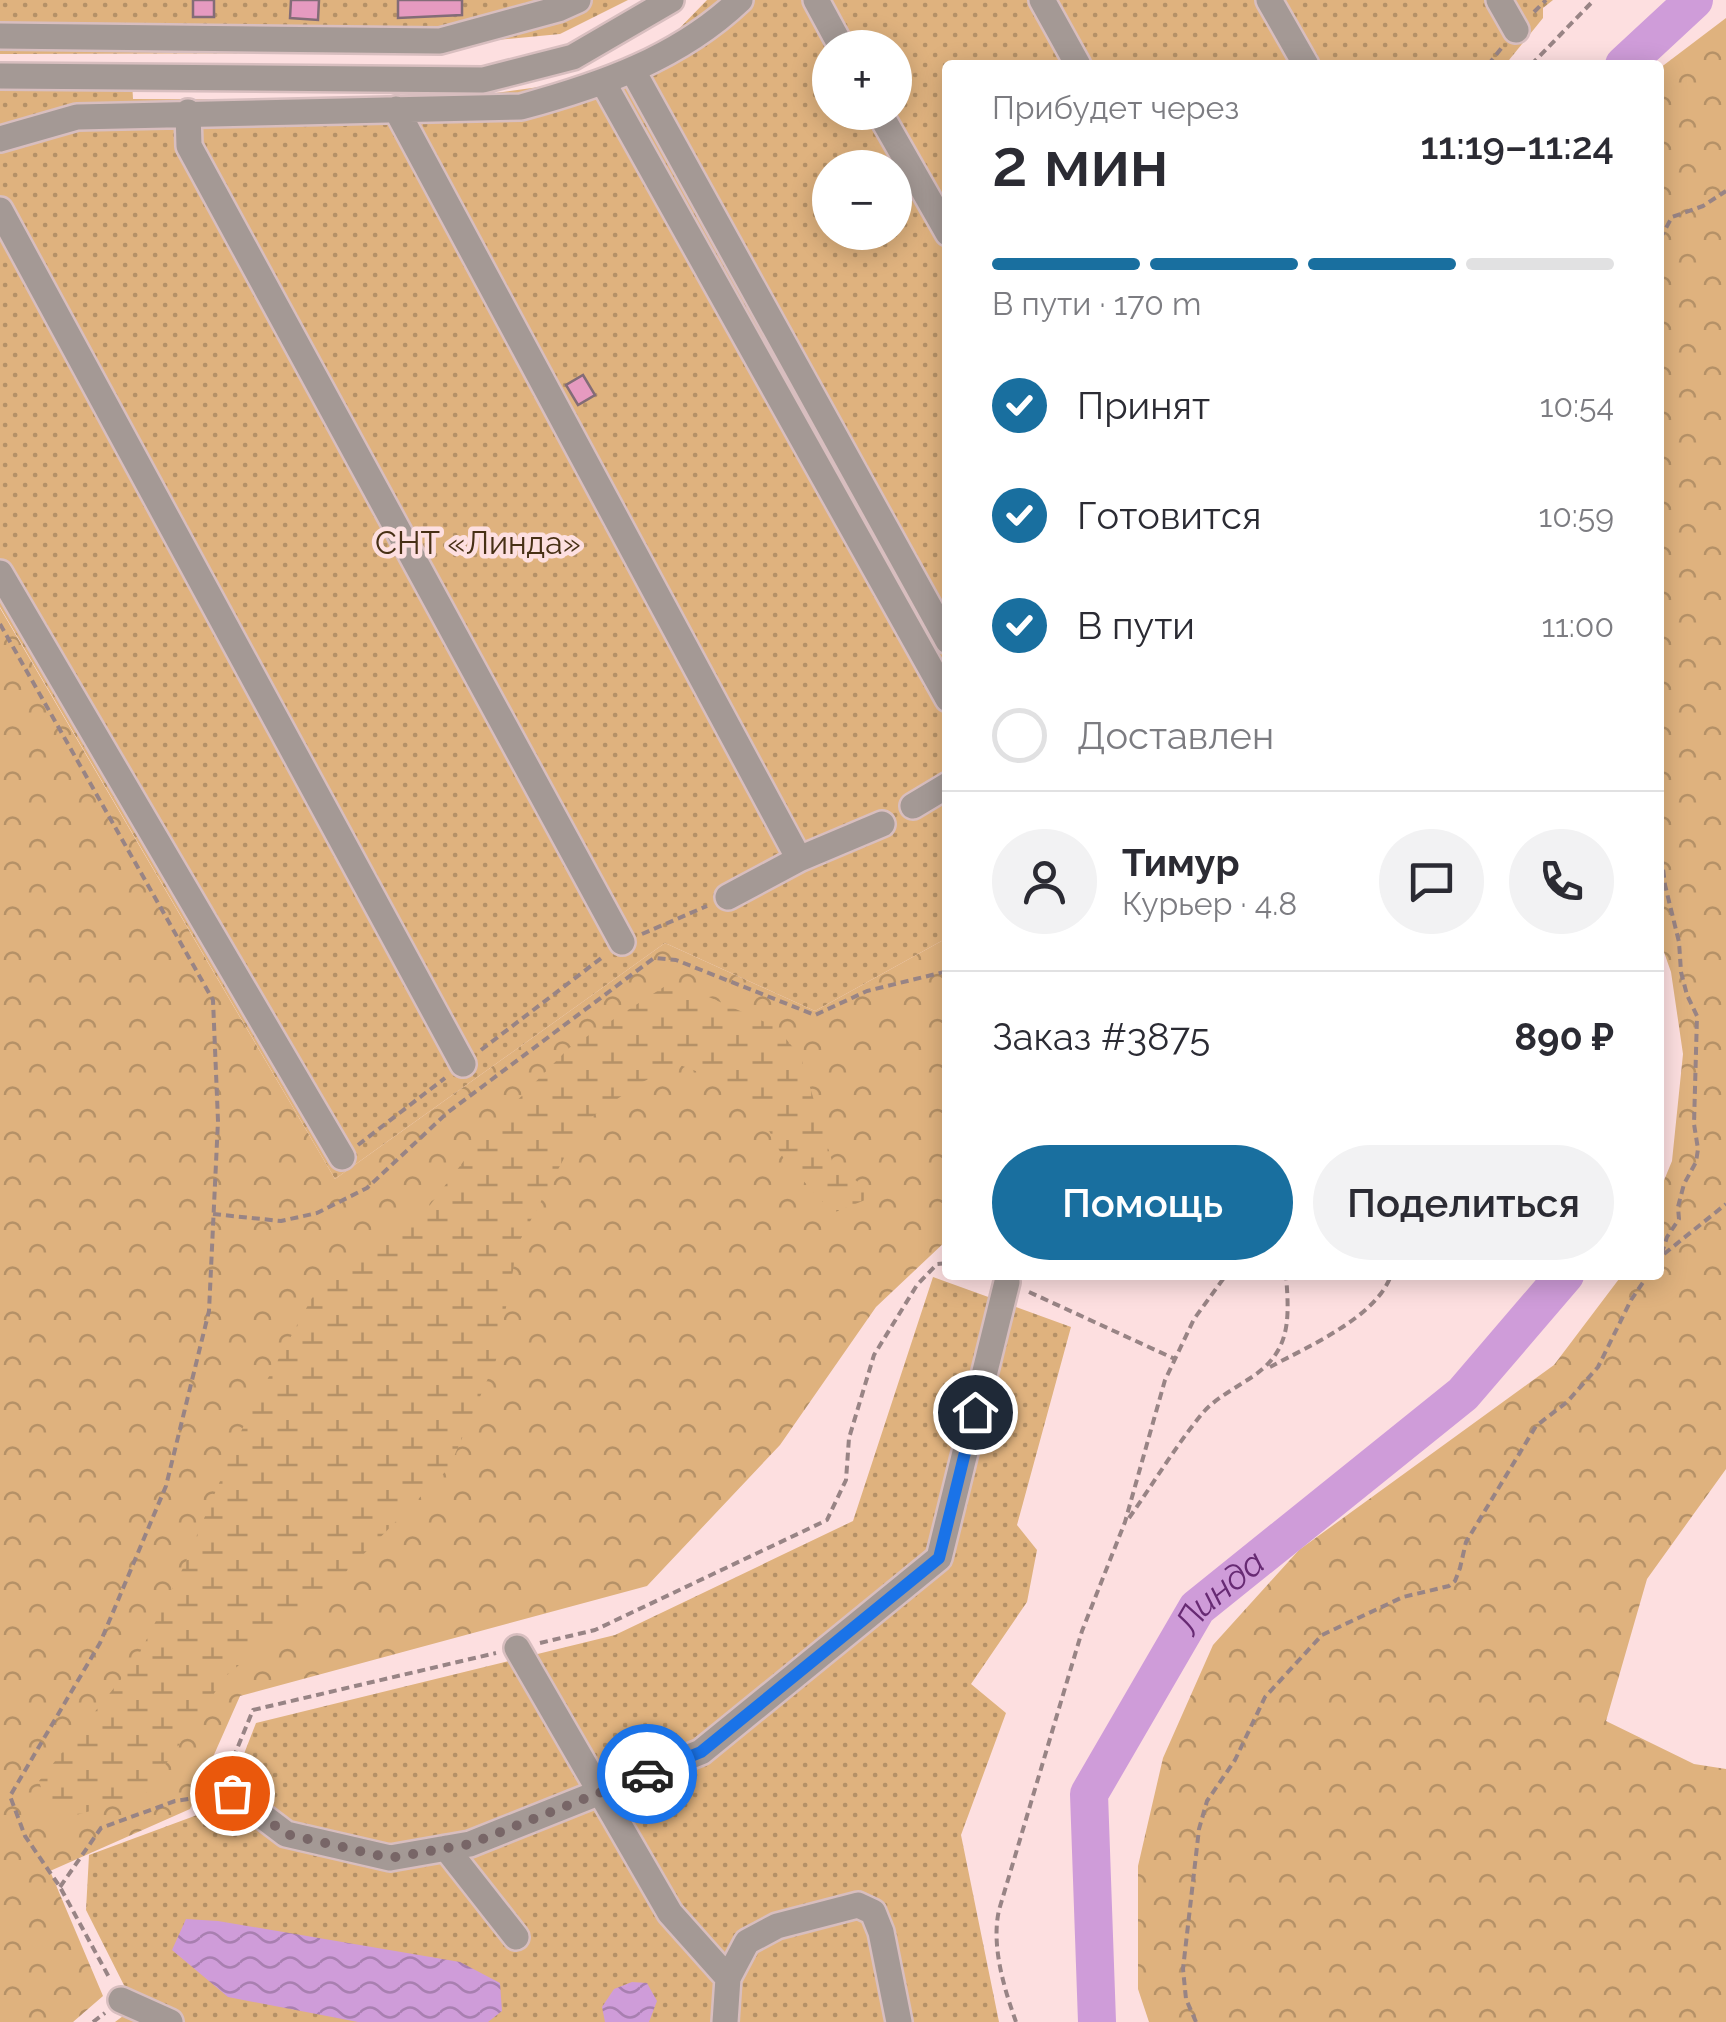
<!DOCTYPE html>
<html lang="ru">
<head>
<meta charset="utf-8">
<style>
	:root { --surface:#fff; --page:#f2f2f3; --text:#2b2b33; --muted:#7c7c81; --line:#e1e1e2; --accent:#196f9f }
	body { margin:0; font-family:Raleway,sans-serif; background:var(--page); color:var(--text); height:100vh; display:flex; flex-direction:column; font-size:38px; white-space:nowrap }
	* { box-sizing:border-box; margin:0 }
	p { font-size:32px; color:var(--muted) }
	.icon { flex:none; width:55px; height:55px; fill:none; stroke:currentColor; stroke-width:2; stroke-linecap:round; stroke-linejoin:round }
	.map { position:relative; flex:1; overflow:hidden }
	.drawer { position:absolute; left:942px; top:60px; width:722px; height:1220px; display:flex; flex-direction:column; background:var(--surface); border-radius:10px; box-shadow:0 5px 25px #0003 }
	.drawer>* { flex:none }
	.buttons { position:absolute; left:812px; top:30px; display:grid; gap:20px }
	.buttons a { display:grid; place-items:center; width:100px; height:100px; border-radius:50%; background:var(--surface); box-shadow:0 5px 25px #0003; font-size:50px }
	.pin { position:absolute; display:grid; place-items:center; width:85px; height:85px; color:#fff; margin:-42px; border:5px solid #fff; border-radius:50%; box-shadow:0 2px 10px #0007 }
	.courier { position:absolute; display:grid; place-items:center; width:100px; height:100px; margin:-50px; border:8px solid #1a73e8; border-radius:50%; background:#fff; color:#222; box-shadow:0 2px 12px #0007 }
	.headline em { font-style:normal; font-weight:600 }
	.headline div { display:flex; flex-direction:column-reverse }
	.headline { display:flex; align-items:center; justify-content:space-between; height:170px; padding:0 50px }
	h1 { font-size:65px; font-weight:600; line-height:75px }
	.bar { display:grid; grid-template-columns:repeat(4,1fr); gap:15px 10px; align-content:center; height:120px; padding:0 50px }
	.bar i { height:12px; border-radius:8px; background:var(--line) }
	.bar .current { background:var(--accent) }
	.bar p { grid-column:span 4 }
	.line { display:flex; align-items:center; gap:25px; padding:0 50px; border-top:2px solid var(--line) }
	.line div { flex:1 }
	.round { display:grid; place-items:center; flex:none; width:105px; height:105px; border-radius:52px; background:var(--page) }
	ol { padding:0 50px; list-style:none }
	li { display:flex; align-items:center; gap:30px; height:110px }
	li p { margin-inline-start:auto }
	li .icon { padding:10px; border-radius:50%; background:var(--accent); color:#fff; stroke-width:4 }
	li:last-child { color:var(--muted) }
	li i { width:55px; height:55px; border:5px solid var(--line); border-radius:50% }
	.action { display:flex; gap:20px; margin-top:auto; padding:20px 50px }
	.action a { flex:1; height:115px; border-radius:60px; background:var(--accent); color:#fff; font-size:40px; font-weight:600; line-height:115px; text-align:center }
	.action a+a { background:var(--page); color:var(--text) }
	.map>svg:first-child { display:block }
	.grass { fill:url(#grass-dots); fill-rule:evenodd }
	.forest { fill:url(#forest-crowns) }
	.wetland { fill:url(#wetland-marsh) }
	.water { fill:url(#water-waves) }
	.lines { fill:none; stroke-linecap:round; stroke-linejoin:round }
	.river { stroke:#cf9cd9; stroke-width:38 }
	.building { fill:#e69ac0; stroke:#836c77; stroke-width:2.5 }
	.minor-casing { stroke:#d8bebf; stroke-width:30 }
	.path { stroke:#988485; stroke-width:4; stroke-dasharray:8 5; stroke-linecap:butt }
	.minor { stroke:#a49995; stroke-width:25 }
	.done { stroke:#786667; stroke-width:10; stroke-dasharray:0 18 }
	.route { stroke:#1a73e8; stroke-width:12 }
	.labels { text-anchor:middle; stroke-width:9; stroke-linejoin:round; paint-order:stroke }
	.park-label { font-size:32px; fill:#473015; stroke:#fddfe0 }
	.water-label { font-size:35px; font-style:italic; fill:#672a73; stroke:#fddfe0 }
</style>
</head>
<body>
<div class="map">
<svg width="1726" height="2022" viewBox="0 0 1726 2022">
	<defs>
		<pattern id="grass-dots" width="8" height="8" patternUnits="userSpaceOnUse" patternTransform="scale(2.5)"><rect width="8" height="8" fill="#dfb27e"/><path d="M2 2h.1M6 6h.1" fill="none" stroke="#b59167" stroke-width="1.8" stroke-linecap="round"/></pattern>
		<pattern id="forest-crowns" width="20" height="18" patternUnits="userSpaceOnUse" patternTransform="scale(2.5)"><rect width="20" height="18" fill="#dfb27e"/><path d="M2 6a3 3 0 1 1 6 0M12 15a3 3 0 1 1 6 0" fill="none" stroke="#b59167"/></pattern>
		<pattern id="wetland-marsh" width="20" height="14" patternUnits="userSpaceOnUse" patternTransform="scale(2.5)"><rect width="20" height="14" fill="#dfb27e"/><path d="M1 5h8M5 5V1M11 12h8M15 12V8" fill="none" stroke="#b59167"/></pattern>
		<pattern id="water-waves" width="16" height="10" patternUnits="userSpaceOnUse" patternTransform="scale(2.5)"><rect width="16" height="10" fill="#cf9cd9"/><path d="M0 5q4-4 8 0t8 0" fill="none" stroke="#a87fb0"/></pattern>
	</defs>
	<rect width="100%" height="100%" fill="#fddfe0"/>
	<path class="grass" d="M0 0H628L560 34 362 53 0 54Z
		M707 0H1553L1543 8V18L1505 65H948L947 938 815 1011 665 943 335 1179 0 607V81L132 82 133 99 446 100 568 83 672 36ZM830 48H895V112H830ZM830 168H895V232H830Z
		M933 1277 1071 1327 1017 1525 1037 1550 1027 1602 971 1684 1006 1713 961 1835 999 2022H115L135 2007 86 1910 89 1855 254 1794 242 1759 256 1723 615 1635 853 1521Z"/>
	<path class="forest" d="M1726 18V1469L1647 1579 1606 1721 1694 1764 1726 1769V2022H1149L1138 1989V1866L1163 1758 1213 1645 1299 1550 1554 1365 1622 1275H1660V1190L1672 1161 1683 1054 1671 972 1660 941V68Z
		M0 608 335 1179 665 943 815 1011 947 938V1240L876 1307 780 1445 647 1586 240 1696 190 1809 50 1871 103 1996 73 2022H0Z"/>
	<path class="wetland" d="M673 981 776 1027 801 1057 832 1161 875 1196 833 1213 785 1161 748 1091 680 1065 640 1083 583 1123 518 1244 496 1360 449 1468 329 1589 226 1676 144 1796 51 1822 39 1781 135 1662 183 1568 249 1413 319 1285 430 1205 486 1132 569 1048Z"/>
	<path class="water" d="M186 1919 218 1921 460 1962 500 1983 502 2011 488 2022H358L228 1997 172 1950Z
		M632 1982 647 1983 657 2001 649 2022H605L602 2007 614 1989Z"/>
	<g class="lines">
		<g class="river">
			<path d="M1624 65 1694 0"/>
			<path id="s1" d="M1097 2022 1089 1794 1197 1608 1463 1394 1565 1275"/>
		</g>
	</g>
	<path class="building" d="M193 0H214V17H193Z
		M291 0H319L318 20 290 18Z
		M398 0H462V15L398 18Z
		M583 375 595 395 578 405 566 385Z"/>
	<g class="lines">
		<g class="minor-casing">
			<path id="minor" d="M816 0 842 48
				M1042 0 1078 65
				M1269 0 1306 65
				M1499 0 1516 30
				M0 36 440 41 558 9 578 0
				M633 71 948 641
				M0 76 483 80 573 57 671 0
				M603 82 948 699
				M396 109 799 859
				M188 112 189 146 622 942
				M879 112 948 233
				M0 139 77 117 521 107C602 85 679 58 740 0
				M0 210 463 1064
				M0 573 342 1157
				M913 806 948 785
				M728 897 799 859 882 824
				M517 1648 670 1913 728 1978
				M232 1793 286 1834 390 1858 470 1844 701 1752 939 1558 1007 1282
				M446 1848 516 1937
				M121 2000 170 2022
				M725 2022 728 1978 747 1942 777 1926 858 1905 873 1912 881 1932 899 2022"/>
		</g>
		<path class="path" d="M1534 12 1546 0
			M1488 65 1504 45
			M1531 65 1594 0
			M1660 239 1672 217 1703 206 1726 191
			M0 624 213 1000 218 1121 209 1311 166 1486 100 1643 10 1796 25 1836 60 1887 110 1979
			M1660 844 1665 885 1679 942 1681 972 1687 995 1697 1016 1694 1124 1698 1149 1696 1162 1684 1184 1678 1207 1679 1219 1667 1237 1660 1259
			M642 934 707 906
			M481 1050 604 956
			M358 1145 445 1078
			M213 1214 281 1221 317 1213 367 1188 447 1113 654 958 676 960 815 1015 867 991 948 971
			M1664 1254 1726 1204
			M1029 1292 1175 1359
			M1270 1367C1307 1347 1377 1317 1391 1275
			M1129 1518C1153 1484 1175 1447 1201 1415 1212 1401 1229 1392 1244 1382 1290 1355 1290 1325 1286 1275
			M540 1643 595 1630 827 1520 846 1480 849 1438 874 1355 917 1285 937 1264 948 1263
			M232 1771V1761L253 1710 496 1653
			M60 1887 101 1828 175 1801 209 1796
			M93 2022 105 2013
			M1016 2022C1004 1988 991 1946 999 1910L1082 1631 1125 1522 1165 1380 1194 1319 1226 1275
			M1196 2022 1186 1999 1183 1969 1199 1829 1207 1801 1235 1760 1265 1697 1322 1635 1403 1597 1449 1586 1455 1581 1460 1568 1466 1542 1536 1426 1567 1402 1598 1367 1631 1300 1648 1275"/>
		<use href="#minor" class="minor"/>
	</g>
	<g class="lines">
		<path class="done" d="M232 1793 286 1834 390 1858 470 1844 647 1774"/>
		<path class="route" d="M647 1774 701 1752 939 1558 975 1412"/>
	</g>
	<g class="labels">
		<g class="park-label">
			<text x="478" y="554">СНТ «Линда»</text>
		</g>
		<g class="water-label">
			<text dy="12" stroke="none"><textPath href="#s1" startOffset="470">Линда</textPath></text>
		</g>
	</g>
</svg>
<div class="buttons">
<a>+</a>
<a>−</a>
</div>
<div class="pin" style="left:232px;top:1793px;background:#ea580c"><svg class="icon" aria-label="bag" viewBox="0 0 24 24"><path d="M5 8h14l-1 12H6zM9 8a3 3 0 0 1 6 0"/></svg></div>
<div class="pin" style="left:975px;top:1412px;background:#1f2937"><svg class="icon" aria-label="home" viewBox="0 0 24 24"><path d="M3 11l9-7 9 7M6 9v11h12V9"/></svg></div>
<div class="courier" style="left:647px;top:1774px"><svg class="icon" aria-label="car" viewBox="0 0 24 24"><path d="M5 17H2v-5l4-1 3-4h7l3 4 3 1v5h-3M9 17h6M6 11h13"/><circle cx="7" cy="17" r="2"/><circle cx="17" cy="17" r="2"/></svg></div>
<section class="drawer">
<div class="headline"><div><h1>2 мин</h1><p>Прибудет через</p></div><em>11:19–11:24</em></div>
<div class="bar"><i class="current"></i><i class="current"></i><i class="current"></i><i></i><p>В пути · 170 m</p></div>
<ol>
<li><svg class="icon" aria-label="check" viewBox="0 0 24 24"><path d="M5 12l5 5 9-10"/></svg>Принят<p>10:54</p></li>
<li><svg class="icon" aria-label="check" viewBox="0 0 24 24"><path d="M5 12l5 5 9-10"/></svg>Готовится<p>10:59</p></li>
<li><svg class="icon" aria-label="check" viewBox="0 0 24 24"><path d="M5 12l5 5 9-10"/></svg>В пути<p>11:00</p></li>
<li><i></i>Доставлен</li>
</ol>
<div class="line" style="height:180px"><a class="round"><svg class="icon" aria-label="person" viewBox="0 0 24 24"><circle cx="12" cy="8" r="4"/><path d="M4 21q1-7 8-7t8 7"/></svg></a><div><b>Тимур</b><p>Курьер · 4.8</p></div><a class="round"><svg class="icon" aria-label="chat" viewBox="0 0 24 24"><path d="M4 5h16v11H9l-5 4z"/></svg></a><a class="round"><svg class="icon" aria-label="phone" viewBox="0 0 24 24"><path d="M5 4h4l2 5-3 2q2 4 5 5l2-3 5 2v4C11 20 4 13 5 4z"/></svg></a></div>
<div class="line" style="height:130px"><div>Заказ #3875</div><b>890 ₽</b></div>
<div class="action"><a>Помощь</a><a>Поделиться</a></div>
</section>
</div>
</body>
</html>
